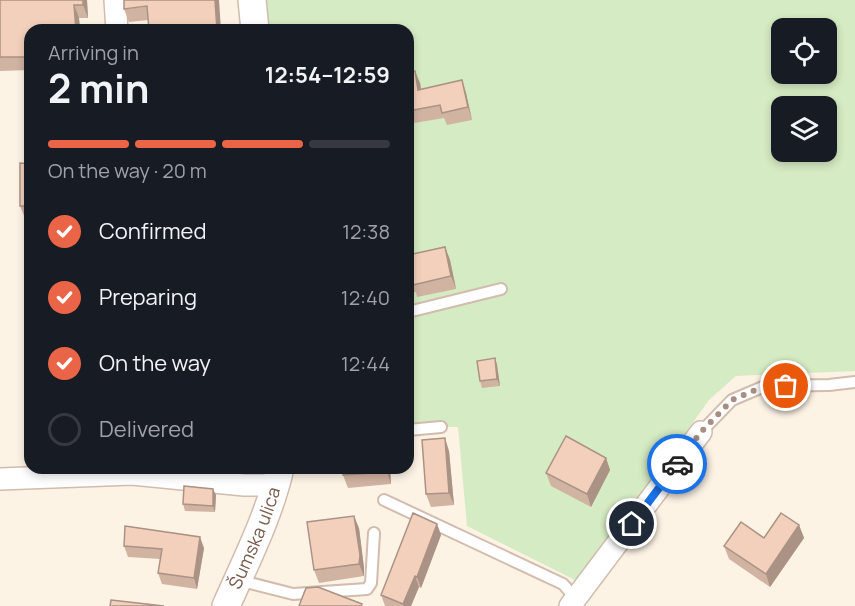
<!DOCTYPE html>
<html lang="en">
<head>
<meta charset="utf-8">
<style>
	:root { --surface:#171b24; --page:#242831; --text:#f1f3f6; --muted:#9ea1a6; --line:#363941; --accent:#ea6547 }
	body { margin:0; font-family:Manrope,sans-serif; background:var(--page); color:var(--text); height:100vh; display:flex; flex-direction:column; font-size:22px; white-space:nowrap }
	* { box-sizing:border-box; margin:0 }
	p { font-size:20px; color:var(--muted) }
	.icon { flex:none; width:33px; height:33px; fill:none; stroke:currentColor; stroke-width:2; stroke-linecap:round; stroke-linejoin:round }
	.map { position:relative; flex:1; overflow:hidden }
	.sheet { position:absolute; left:24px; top:24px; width:390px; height:450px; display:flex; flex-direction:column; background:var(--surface); border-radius:18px; box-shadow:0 3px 9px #0003 }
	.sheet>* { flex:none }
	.tools { position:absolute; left:771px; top:18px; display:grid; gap:12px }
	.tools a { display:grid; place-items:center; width:66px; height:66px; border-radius:12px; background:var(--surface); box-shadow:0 3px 9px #0003; font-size:30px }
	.pin { position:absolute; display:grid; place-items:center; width:51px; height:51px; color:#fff; margin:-26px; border:3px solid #fff; border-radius:50%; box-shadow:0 2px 6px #0007 }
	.courier { position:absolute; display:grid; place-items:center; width:60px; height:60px; margin:-30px; border:4px solid #1a73e8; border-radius:50%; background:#fff; color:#222; box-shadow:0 2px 8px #0007 }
	.head em { font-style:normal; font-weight:700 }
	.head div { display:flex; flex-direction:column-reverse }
	.head { display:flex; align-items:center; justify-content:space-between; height:102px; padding:0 24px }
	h1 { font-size:39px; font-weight:700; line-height:45px }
	.bar { display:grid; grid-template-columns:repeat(4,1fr); gap:9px 6px; align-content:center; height:72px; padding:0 24px }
	.bar i { height:8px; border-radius:4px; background:var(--line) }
	.bar .current { background:var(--accent) }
	.bar p { grid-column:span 4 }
	ol { padding:0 24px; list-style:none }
	li { display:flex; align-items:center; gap:18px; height:66px }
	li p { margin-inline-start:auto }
	li .icon { padding:6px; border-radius:50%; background:var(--accent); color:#fff; stroke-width:4 }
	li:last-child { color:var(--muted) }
	li i { width:33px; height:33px; border:3px solid var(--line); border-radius:50% }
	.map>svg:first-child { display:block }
	.green { fill:#d5ebc3; fill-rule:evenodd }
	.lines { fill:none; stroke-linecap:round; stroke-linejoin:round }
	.service-casing { stroke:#d1bcad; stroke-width:14 }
	.minor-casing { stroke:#d1bcad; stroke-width:24 }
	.tertiary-casing { stroke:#d1bcad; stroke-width:30 }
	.service { stroke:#fff; stroke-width:10 }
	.minor { stroke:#fff; stroke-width:21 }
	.tertiary { stroke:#fff; stroke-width:27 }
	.wall { fill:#d1b3a2 }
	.shaded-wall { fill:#aa9284 }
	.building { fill:#f3d0bc; stroke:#aa9284; stroke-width:1.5 }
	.done { stroke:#a68e80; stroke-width:6; stroke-dasharray:0 10.8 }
	.route { stroke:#1a73e8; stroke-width:8 }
	.labels { text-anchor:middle; stroke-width:4.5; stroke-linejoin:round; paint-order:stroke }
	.street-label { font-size:18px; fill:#775849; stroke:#fff7ec }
</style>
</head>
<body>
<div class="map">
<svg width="855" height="606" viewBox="0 0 855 606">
	<rect width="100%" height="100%" fill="#fdf3e5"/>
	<path class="green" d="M263 0H855V371L736 376 709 400 579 582 467 526 458 427H408V30H267ZM782 28H826V74H782ZM782 106H826V152H782Z"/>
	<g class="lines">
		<g class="service-casing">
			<path id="service" d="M408 312 501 289
				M408 430 441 427
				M701 432 732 400 765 386 829 385 855 382
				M384 500 563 584 576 599
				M238 580 293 594 367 589 371 583 374 533"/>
		</g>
		<g class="minor-casing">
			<path id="minor" d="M115 0 117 30
				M0 479 132 474 244 485H276
				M570 606 701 432"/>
		</g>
		<g class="tertiary-casing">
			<g id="tertiary">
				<path d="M252 0 255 30"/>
				<path id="s1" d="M226 606C246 561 269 516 280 468"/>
			</g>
		</g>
		<use href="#service" class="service"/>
		<use href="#minor" class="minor"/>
		<use href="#tertiary" class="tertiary"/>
	</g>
	<path class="wall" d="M0 0H87L88 18H79L80 30H30V70L0 71Z
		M219 0 148 20 129 22 124 9Z
		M408 72 420 83 421 90 466 93 472 120 447 125 444 118 408 124Z
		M30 164V218H25L20 206Z
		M445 247 450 260 456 289 417 297 416 292 408 294V255Z
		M495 358 497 365 500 386 482 388 480 381Z
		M449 451 454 505 431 507 426 494Z
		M606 458 610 470 591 507 551 486 546 473Z
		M390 468 391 484 348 488 343 475Z
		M216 495 215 512 185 511 183 504Z
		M437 524 441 535 421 588 419 587 411 606H385L381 595Z
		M799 525 804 538 770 587 729 559 724 546 764 538Z
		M359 528 364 568V576L319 583 314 570Z
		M124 546 204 548 197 589 162 584 158 573 160 559 128 557Z"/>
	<path class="shaded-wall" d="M83 0H87L88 18 83 5Z
		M215 0H219L221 30H217Z
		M74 5 79 18 80 30H76Z
		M415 71 420 83 423 103 418 90Z
		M462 80 466 93 472 120 468 107Z
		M445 247 450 260 456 289 451 276Z
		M495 358 497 365 500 386 497 379Z
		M445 438 449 451 454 505 449 493Z
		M606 458 610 470 591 507 587 494Z
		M386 468H390L391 484 387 472Z
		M213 489 216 495 215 512 213 506Z
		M354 516 359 528 364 568V576L359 564Z
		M437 524 441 535 421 588 417 577Z
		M799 525 804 538 770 587 766 574Z
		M200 537 204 548 197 589 194 578Z
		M415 576 419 587 411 606H404L403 604Z"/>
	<path class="building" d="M0 0H83V5H74L76 30H30V57H0Z
		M124 0H215L217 30H149L147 6 124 9Z
		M415 71 418 90 462 80 468 107 442 113 440 105 408 111V72Z
		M20 163 30 164V206H20Z
		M445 247 451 276 413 285 412 279 408 280V255Z
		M495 358 497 379 480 381 477 361Z
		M566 436 606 458 587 494 546 473Z
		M445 438 449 493 426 494 422 440Z
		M343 468H386L387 472 343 475Z
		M184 486 213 489V506L183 504Z
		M413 513 437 524 417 577 415 576 403 604 381 595Z
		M781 513 799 525 766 574 724 546 741 522 764 538Z
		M354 516 360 555 359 564 314 570 307 522Z
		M125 526 200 537 194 578 158 573 162 549 124 546Z
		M318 587 362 604 361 606H299L306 588Z
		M111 600 164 606H110Z"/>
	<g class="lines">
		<path class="done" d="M677 464 701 432 732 400 765 386H786"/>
		<path class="route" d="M632 524 677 464"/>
	</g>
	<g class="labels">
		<g class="street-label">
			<text dy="6" stroke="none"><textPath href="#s1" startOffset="74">Šumska ulica</textPath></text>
		</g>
	</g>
</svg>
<div class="tools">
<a><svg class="icon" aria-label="locate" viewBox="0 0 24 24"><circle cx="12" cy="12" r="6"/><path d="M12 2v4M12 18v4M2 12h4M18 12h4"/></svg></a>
<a><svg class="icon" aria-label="layers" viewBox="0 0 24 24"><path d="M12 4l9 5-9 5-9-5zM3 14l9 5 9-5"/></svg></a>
</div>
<div class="pin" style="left:786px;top:386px;background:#ea580c"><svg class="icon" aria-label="bag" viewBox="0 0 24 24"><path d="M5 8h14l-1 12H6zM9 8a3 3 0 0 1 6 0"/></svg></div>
<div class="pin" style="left:632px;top:524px;background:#1f2937"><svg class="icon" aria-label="home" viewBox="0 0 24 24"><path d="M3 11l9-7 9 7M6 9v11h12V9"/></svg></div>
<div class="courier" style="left:677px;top:464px"><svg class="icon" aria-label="car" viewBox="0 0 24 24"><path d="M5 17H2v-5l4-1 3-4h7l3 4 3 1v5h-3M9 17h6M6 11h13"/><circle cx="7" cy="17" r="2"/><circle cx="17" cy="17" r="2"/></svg></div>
<section class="sheet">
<div class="head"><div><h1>2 min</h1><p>Arriving in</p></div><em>12:54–12:59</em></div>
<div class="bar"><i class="current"></i><i class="current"></i><i class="current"></i><i></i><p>On the way · 20 m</p></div>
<ol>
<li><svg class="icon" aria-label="check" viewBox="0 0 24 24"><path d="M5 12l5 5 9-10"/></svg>Confirmed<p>12:38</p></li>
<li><svg class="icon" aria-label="check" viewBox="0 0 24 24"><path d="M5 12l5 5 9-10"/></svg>Preparing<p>12:40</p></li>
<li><svg class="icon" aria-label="check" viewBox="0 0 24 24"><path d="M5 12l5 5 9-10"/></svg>On the way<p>12:44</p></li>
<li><i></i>Delivered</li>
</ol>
</section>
</div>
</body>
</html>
